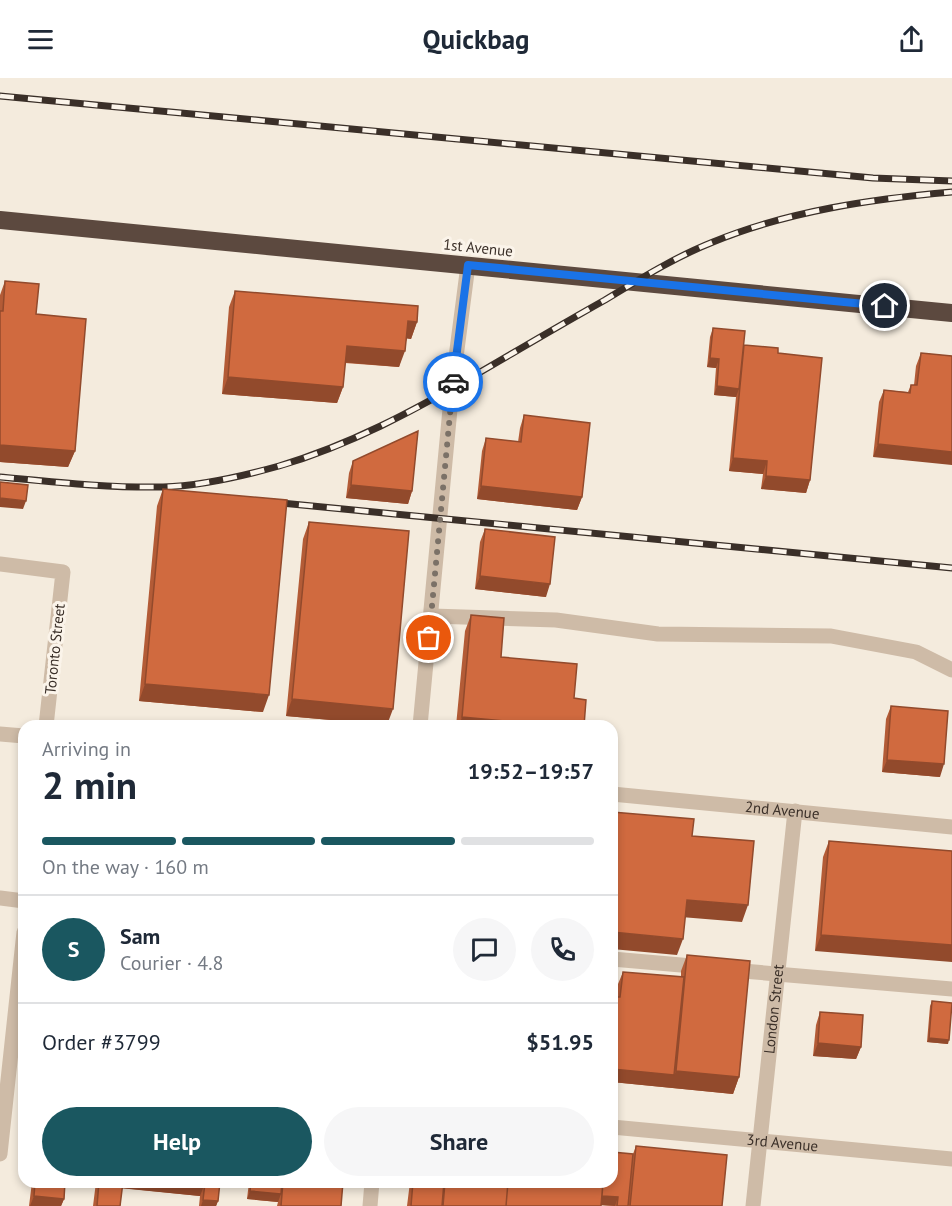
<!DOCTYPE html>
<html lang="en">
<head>
<meta charset="utf-8">
<style>
	:root { --surface:#fff; --page:#f6f6f7; --text:#1f2937; --muted:#747a83; --line:#e0e1e3; --accent:#1a5760 }
	body { margin:0; font-family:"PT Sans",sans-serif; background:var(--page); color:var(--text); height:100vh; display:flex; flex-direction:column; font-size:22px; white-space:nowrap }
	* { box-sizing:border-box; margin:0 }
	p { font-size:20px; color:var(--muted) }
	.icon { flex:none; width:33px; height:33px; fill:none; stroke:currentColor; stroke-width:2; stroke-linecap:round; stroke-linejoin:round }
	.map { position:relative; flex:1; overflow:hidden }
	.drawer { position:absolute; left:18px; top:642px; width:600px; height:468px; display:flex; flex-direction:column; background:var(--surface); border-radius:18px; box-shadow:0 3px 9px #0003 }
	.drawer>* { flex:none }
	.pin { position:absolute; display:grid; place-items:center; width:51px; height:51px; color:#fff; margin:-26px; border:3px solid #fff; border-radius:50%; box-shadow:0 2px 6px #0007 }
	.courier { position:absolute; display:grid; place-items:center; width:60px; height:60px; margin:-30px; border:4px solid #1a73e8; border-radius:50%; background:#fff; color:#222; box-shadow:0 2px 8px #0007 }
	.overview em { font-style:normal; font-weight:800 }
	.overview div { display:flex; flex-direction:column-reverse }
	.overview { display:flex; align-items:center; justify-content:space-between; height:102px; padding:0 24px }
	h1 { font-size:39px; font-weight:800; line-height:45px }
	.bar { display:grid; grid-template-columns:repeat(4,1fr); gap:9px 6px; align-content:center; height:72px; padding:0 24px }
	.bar i { height:8px; border-radius:4px; background:var(--line) }
	.bar .active { background:var(--accent) }
	.bar p { grid-column:span 4 }
	.line { display:flex; align-items:center; gap:15px; padding:0 24px; border-top:2px solid var(--line) }
	.line div { flex:1 }
	.round { display:grid; place-items:center; flex:none; width:63px; height:63px; border-radius:32px; background:var(--page) }
	.action { display:flex; gap:12px; margin-top:auto; padding:12px 24px }
	.action a { flex:1; height:69px; border-radius:36px; background:var(--accent); color:#fff; font-size:24px; font-weight:800; line-height:69px; text-align:center }
	.action a+a { background:var(--page); color:var(--text) }
	header { display:flex; justify-content:space-between; align-items:center; height:78px; padding:0 24px; background:var(--surface); font-size:27px; font-weight:800 }
	.map>svg:first-child { display:block }
	.lines { fill:none; stroke-linecap:round; stroke-linejoin:round }
	.minor { stroke:#cebba7; stroke-width:15 }
	.highway { stroke:#5c493f; stroke-width:18 }
	.rail-casing { stroke:#3a2f28; stroke-width:7 }
	.rail { stroke:#fbf4ea; stroke-width:4.5; stroke-dasharray:14; stroke-linecap:butt }
	.wall { fill:#b35b36 }
	.shaded-wall { fill:#924a2c }
	.building { fill:#d06a3f; stroke:#924a2c; stroke-width:1.5 }
	.done { stroke:#7b7167; stroke-width:6; stroke-dasharray:0 10.8 }
	.route { stroke:#1a73e8; stroke-width:8 }
	.labels { text-anchor:middle; stroke-width:6; stroke-linejoin:round; paint-order:stroke }
	.street-label { font-size:15px; fill:#3a2f28; stroke:#fbf4ea }
</style>
</head>
<body>
<header><svg class="icon" aria-label="menu" viewBox="0 0 24 24"><path d="M4 6h16M4 12h16M4 18h16"/></svg>Quickbag<svg class="icon" aria-label="share" viewBox="0 0 24 24"><path d="M12 15V3M7 8l5-5 5 5M5 13v7h14v-7"/></svg></header>
<div class="map">
<svg width="952" height="1128" viewBox="0 0 952 1128">
	<rect width="100%" height="100%" fill="#f4ebdd"/>
	<g class="lines">
		<g class="minor">
			<path d="M0 486 63 494 46 648"/>
			<path d="M432 538 556 542 658 556 831 558 916 574 952 592"/>
			<path d="M420 648 452 310 468 187"/>
			<path d="M0 656 24 658"/>
			<path id="s1" d="M612 716 952 749"/>
			<path d="M0 820 24 823"/>
			<path d="M612 881 704 889"/>
			<path d="M731 892 952 911"/>
			<path id="s2" d="M612 1049 952 1081"/>
			<path d="M0 1076 24 854"/>
			<path d="M370 1128 372 1104"/>
			<path id="s3" d="M753 1128 795 733"/>
		</g>
		<path class="highway" d="M0 142 952 235"/>
		<g class="rail-casing">
			<path id="rail" d="M0 18 873 100 952 103
				M0 399C54 404 109 410 163 409 200 408 243 398 279 388 350 367 413 333 477 296 520 271 562 246 605 222 640 201 675 179 713 164 788 133 872 121 952 114
				M271 424 952 490"/>
		</g>
		<use href="#rail" class="rail"/>
	</g>
	<path class="wall" d="M5 203 36 236 75 373 68 389 0 384V217Z
		M235 213 417 244 411 261 407 260 399 289 345 285 343 309 337 325 222 316 229 229Z
		M713 250 743 271 744 267 778 275 810 402 806 415 761 411 763 396 729 393 736 319 714 317 716 290 707 289 710 259Z
		M921 275 952 278 873 379 879 324 884 312 908 314 911 307H914L916 288Z
		M524 337 582 419 577 432 477 421 482 373 486 360 518 364 520 350Z
		M353 383 412 413 408 426 346 420 349 395Z
		M163 411 263 634 139 623 157 428Z
		M309 444 387 647 286 638 303 461Z
		M485 451 546 519 475 511 480 464Z
		M471 537 501 579 574 620 584 648H456L465 553Z
		M891 628 940 699 882 694 886 641Z
		M829 763 952 773 815 873 823 779Z
		M687 877 739 999 733 1016 612 1004 617 919 618 906 623 894 681 899V893Z
		M932 923 948 966 927 964 930 928Z
		M820 934 861 969 856 981 813 978 816 947Z
		M636 1068 722 1128H615L601 1127V1128H407L410 1104H612L633 1076Z
		M32 1104H65L64 1121 61 1128H29Z
		M96 1104H220L218 1123 216 1128H199L200 1118 122 1110 120 1128H93Z
		M249 1104H343L341 1128H277L278 1124 247 1121Z"/>
	<path class="shaded-wall" d="M408 243 417 244 411 261 402 260Z
		M347 268 405 273 399 289 341 284Z
		M710 280 719 281 716 290 707 289Z
		M228 299 343 309 337 325 222 316Z
		M717 308 739 311 736 319 714 317Z
		M878 366 952 374V387L873 379Z
		M0 367 75 373 68 389 0 384Z
		M733 380 767 383 763 396 729 393Z
		M766 398 810 402 806 415 761 411Z
		M351 407 412 413 408 426 346 420Z
		M481 408 582 419 577 432 477 421Z
		M0 420 26 423 23 431 0 429Z
		M480 498 550 506 546 519 475 511Z
		M145 606 269 617 263 634 139 623Z
		M292 621 393 631 387 647 286 638Z
		M462 639 560 648H459Z
		M887 682 944 686 940 699 882 694Z
		M687 822 748 827 742 844 681 839Z
		M612 854 683 861 677 877 612 871Z
		M821 857 952 867V884L815 873Z
		M929 960 949 962 948 966 927 964Z
		M818 965 861 969 856 981 813 978Z
		M612 991 674 997 676 993 739 999 733 1016 612 1004Z
		M121 1104H196L205 1105 200 1118 119 1110Z
		M250 1113 281 1116 278 1124 247 1121Z
		M34 1118 64 1121 61 1128H30Z
		M601 1118 618 1119 615 1128 598 1127Z
		M203 1122 218 1123 216 1128H201Z"/>
	<path class="building" d="M5 203 39 206 36 236 86 241 75 373 0 367V233H3Z
		M235 213 418 228 417 244 408 243 405 273 347 268 343 309 228 299Z
		M713 250 745 253 739 311 717 308 719 281 710 280Z
		M744 267 778 270V275L822 280 810 402 766 398 767 383 733 380Z
		M921 275 952 278V374L878 366 884 312 910 315 911 307H917Z
		M524 337 590 345 582 419 481 408 486 360 521 364Z
		M418 353 412 413 351 407 353 383Z
		M0 404 28 407 26 423 0 420Z
		M163 411 287 422 269 617 145 606Z
		M309 444 409 453 393 631 292 621Z
		M485 451 555 459 550 506 480 498Z
		M471 537 504 540 501 579 577 586 574 620 586 622 584 648H560L462 639Z
		M891 628 948 633 944 686 887 682Z
		M612 734 694 741 692 758 754 763 748 827 687 822 683 861 612 854Z
		M829 763 952 773V867L821 857Z
		M687 877 750 883 739 999 676 993Z
		M623 894 684 899 674 997 612 991V919H620Z
		M932 923 952 925 949 962 929 960Z
		M820 934 863 937 861 969 818 965Z
		M636 1068 727 1077 722 1128H630Z
		M612 1074 633 1076 628 1128H617L618 1119 602 1118 603 1104H612Z
		M35 1104H65L64 1121 34 1118Z
		M99 1104H123L120 1128H97Z
		M196 1104H220L218 1123 203 1122 205 1105Z
		M251 1104H282L281 1116 250 1113Z
		M283 1104H343L341 1128H281Z
		M413 1104H444L442 1128H411Z
		M445 1104H508L506 1128H443Z
		M508 1104H603L601 1128H506Z"/>
	<g class="lines">
		<path class="done" d="M429 560 453 304"/>
		<path class="route" d="M453 304 468 187 885 228"/>
	</g>
	<g class="labels">
		<g class="street-label">
			<text transform="translate(478 170) rotate(6)" y="5">1st Avenue</text>
			<text transform="translate(55 571) rotate(-84)" y="5">Toronto Street</text>
			<text dy="5" stroke="none"><textPath href="#s1" startOffset="171">2nd Avenue</textPath></text>
			<text dy="5" stroke="none"><textPath href="#s3" startOffset="198">London Street</textPath></text>
			<text dy="5" stroke="none"><textPath href="#s2" startOffset="171">3rd Avenue</textPath></text>
		</g>
	</g>
</svg>
<div class="pin" style="left:429px;top:560px;background:#ea580c"><svg class="icon" aria-label="bag" viewBox="0 0 24 24"><path d="M5 8h14l-1 12H6zM9 8a3 3 0 0 1 6 0"/></svg></div>
<div class="pin" style="left:885px;top:228px;background:#1f2937"><svg class="icon" aria-label="home" viewBox="0 0 24 24"><path d="M3 11l9-7 9 7M6 9v11h12V9"/></svg></div>
<div class="courier" style="left:453px;top:304px"><svg class="icon" aria-label="car" viewBox="0 0 24 24"><path d="M5 17H2v-5l4-1 3-4h7l3 4 3 1v5h-3M9 17h6M6 11h13"/><circle cx="7" cy="17" r="2"/><circle cx="17" cy="17" r="2"/></svg></div>
<section class="drawer">
<div class="overview"><div><h1>2 min</h1><p>Arriving in</p></div><em>19:52–19:57</em></div>
<div class="bar"><i class="active"></i><i class="active"></i><i class="active"></i><i></i><p>On the way · 160 m</p></div>
<div class="line" style="height:108px"><b class="round" style="background:var(--accent);color:#fff">S</b><div><b>Sam</b><p>Courier · 4.8</p></div><a class="round"><svg class="icon" aria-label="chat" viewBox="0 0 24 24"><path d="M4 5h16v11H9l-5 4z"/></svg></a><a class="round"><svg class="icon" aria-label="phone" viewBox="0 0 24 24"><path d="M5 4h4l2 5-3 2q2 4 5 5l2-3 5 2v4C11 20 4 13 5 4z"/></svg></a></div>
<div class="line" style="height:78px"><div>Order #3799</div><b>$51.95</b></div>
<div class="action"><a>Help</a><a>Share</a></div>
</section>
</div>
</body>
</html>
